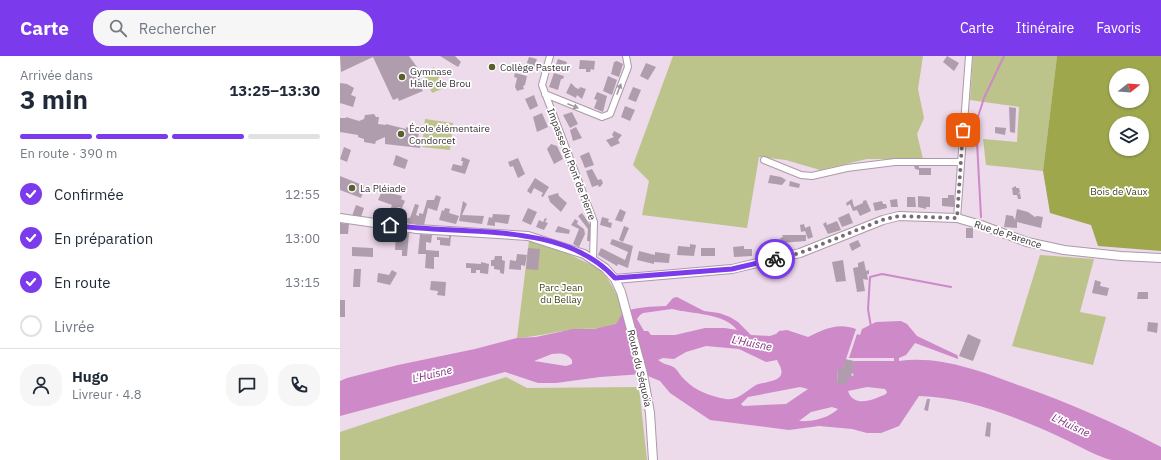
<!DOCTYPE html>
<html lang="fr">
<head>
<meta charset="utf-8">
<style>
	:root { --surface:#fff; --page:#f6f6f7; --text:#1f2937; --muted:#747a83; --line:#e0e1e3; --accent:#7c3aed }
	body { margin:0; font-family:"IBM Plex Sans",sans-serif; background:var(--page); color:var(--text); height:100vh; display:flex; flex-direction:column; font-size:15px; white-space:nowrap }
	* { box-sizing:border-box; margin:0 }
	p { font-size:13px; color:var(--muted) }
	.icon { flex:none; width:22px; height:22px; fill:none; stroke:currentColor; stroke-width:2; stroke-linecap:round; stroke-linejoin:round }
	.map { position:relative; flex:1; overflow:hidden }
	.sheet { display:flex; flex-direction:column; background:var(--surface); width:340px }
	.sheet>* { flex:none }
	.needle { width:26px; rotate:73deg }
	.controls { position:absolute; left:769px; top:12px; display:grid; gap:8px }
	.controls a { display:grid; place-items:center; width:40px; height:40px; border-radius:50%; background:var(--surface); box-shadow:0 1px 3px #0004; font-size:20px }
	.pin { position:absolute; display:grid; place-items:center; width:34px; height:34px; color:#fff; margin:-17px; border-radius:8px; box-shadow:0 2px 6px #0006 }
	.courier { position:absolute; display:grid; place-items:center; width:40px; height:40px; margin:-20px; border:3px solid #7c3aed; border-radius:50%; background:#fff; color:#222; box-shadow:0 1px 5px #0007 }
	.head em { font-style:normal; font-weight:700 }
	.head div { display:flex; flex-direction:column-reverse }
	.head { display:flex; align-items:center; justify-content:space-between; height:68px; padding:0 20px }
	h1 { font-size:26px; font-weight:700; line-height:30px }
	.bar { display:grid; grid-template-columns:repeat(4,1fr); gap:6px 4px; align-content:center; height:48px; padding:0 20px }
	.bar i { height:5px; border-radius:3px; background:var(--line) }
	.bar .active { background:var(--accent) }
	.bar p { grid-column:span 4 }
	.line { display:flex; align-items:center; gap:10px; padding:0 20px; border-top:1px solid var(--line) }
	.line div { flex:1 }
	.round { display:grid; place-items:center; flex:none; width:42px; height:42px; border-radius:16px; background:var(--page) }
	ol { padding:0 20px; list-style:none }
	li { display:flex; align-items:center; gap:12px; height:44px }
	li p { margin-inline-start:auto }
	li .icon { padding:4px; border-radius:50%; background:var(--accent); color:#fff; stroke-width:4 }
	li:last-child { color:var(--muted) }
	li i { width:22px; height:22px; border:2px solid var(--line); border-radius:50% }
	header { display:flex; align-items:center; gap:24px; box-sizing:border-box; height:56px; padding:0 20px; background:var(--accent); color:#fff }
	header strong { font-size:19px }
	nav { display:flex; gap:22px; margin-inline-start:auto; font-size:14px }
	.search { width:280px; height:36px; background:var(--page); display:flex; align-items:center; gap:10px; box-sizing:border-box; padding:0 14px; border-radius:16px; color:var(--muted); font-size:15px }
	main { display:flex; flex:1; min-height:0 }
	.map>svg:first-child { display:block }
	.green { fill:#bcc38b }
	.forest { fill:#9ea74c; fill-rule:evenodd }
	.water { fill:#cd89c8; fill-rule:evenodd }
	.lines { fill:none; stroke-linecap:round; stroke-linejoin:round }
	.stream { stroke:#cd89c8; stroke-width:2 }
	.building { fill:#af9dad }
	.street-casing { stroke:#ab9aa9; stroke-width:8 }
	.secondary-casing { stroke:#ab9aa9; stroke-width:10 }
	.street { stroke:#fff; stroke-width:6 }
	.secondary { stroke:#fff; stroke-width:8 }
	.oneway { fill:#9c989b }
	.done { stroke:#776c76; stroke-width:4; stroke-dasharray:0 7.2 }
	.route { stroke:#7c3aed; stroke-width:5 }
	.poi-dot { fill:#5a5f2d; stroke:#fff; stroke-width:1.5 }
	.labels { text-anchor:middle; stroke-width:3.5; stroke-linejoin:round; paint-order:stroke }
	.poi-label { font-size:10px; fill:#383137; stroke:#fff; text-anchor:start }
	.street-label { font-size:10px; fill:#383137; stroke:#fff }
	.park-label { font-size:10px; fill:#3f431c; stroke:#fff }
	.water-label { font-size:11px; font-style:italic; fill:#81327e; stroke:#fff }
</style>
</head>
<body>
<header>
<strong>Carte</strong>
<div class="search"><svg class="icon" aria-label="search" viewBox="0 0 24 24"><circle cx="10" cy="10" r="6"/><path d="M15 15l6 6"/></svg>Rechercher</div>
<nav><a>Carte</a><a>Itinéraire</a><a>Favoris</a></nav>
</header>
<main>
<section class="sheet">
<div class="head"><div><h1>3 min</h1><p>Arrivée dans</p></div><em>13:25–13:30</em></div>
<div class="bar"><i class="active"></i><i class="active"></i><i class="active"></i><i></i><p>En route · 390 m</p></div>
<ol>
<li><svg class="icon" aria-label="check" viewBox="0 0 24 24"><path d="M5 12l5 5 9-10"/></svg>Confirmée<p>12:55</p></li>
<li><svg class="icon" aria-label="check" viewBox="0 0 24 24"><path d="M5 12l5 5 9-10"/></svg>En préparation<p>13:00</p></li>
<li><svg class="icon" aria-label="check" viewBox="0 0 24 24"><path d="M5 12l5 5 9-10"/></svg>En route<p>13:15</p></li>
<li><i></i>Livrée</li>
</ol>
<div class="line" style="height:72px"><a class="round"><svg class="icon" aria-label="person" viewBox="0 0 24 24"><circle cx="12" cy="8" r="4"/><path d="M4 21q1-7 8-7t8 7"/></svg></a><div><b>Hugo</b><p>Livreur · 4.8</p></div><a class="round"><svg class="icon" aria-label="chat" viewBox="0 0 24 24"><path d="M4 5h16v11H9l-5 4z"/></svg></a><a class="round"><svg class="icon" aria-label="phone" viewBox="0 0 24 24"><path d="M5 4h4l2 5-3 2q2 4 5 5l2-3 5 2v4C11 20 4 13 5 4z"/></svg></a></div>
</section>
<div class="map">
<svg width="821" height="404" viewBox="0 0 821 404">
	<rect width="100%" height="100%" fill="#eddaeb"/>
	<path class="green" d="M333 0H583L578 33 584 62 577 78 583 103H527L480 114 446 104 419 101 407 172 302 159 309 125 293 109Z
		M633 0H717L703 115 646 109 643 83 677 86 679 51 630 44Z
		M94 11 104 32 92 37 83 17Z
		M85 63 113 67 110 94 82 91Z
		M189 185 218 193 258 212C271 223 278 242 285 257L281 259C279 263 279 267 274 269 260 274 245 272 230 274 212 276 196 281 177 282Z
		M700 199 754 203 740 256 766 261 753 309 672 290Z
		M166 321 187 332 299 331 307 404H0V376Z"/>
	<path class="forest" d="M717 0H821V195L758 190 751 169 710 157 703 115ZM776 19H802V45H776ZM776 67H802V93H776Z"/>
	<path class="water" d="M337 241 364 255 379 257 390 261 398 266 411 279 430 280 436 278 439 275 447 274 468 281C484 273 498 266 516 273L503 312H498L497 328H507V322L514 319 511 316 514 305H554V302H509L517 278 520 279 522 273 536 266 561 265 567 268 577 280 617 299 618 301V303L575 287 566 299 559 302V305C600 299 643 316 681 330 729 347 776 367 821 391V404C805 404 788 404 772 404 760 402 735 388 722 382 678 362 628 341 579 340L559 370 541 377H527L512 373 479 370 449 374 370 364 330 337 320 325 303 318 260 321 216 327H198L165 316 0 360V325L7 322 58 309 135 293 177 282 196 281 233 273H254L276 268C279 265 279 261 282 258 293 250 313 251 326 250L333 242ZM332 253C351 258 385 257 397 274L385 272H365L335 279H311L308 275H304L297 263 300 259 303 257ZM366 290 399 293 426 306 437 304C439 309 443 313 441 319 438 326 423 326 416 329 407 334 398 345 386 343 372 341 354 334 345 324 341 321 338 315 335 312 329 308 324 309 318 304L323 302 334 303 346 296ZM212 298C220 297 227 297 232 304V308L226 310 194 305ZM460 331 468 333 446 348 403 350 401 348 408 341ZM527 331 545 333 547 336 546 338C535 343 514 353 508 335ZM492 351 498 353C489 362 472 366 459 365L471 356Z"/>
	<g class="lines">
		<path class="stream" d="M641 161 636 67 644 42 664 0
			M531 271 528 253 530 221 542 218 611 231"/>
	</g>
	<path class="building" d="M0 0H69L77 11 75 12 83 31 81 32 83 35 59 45 58 42 53 44 33 1 1 16Z
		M100 0H115L121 6 118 11Z
		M607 0 619 7 614 15 603 6Z
		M189 1 197 3 193 14 185 12Z
		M218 3 227 6 224 16 214 14Z
		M240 4 255 5 254 14 251 13 250 16H246V13H239Z
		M277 5 283 8 279 21 271 18 274 6Z
		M306 7 316 11 308 24 300 20Z
		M175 17 187 20 185 29 183 30 184 33 177 35 175 31 177 22 174 21Z
		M214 17 224 20 223 23H221L218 34 209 31Z
		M268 20 277 24 272 39 263 35Z
		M0 27 7 28 14 32 11 39 16 41 13 51 0 47Z
		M231 27 236 32 239 33 240 31 246 33 242 43 237 39 236 42 226 37Z
		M293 31 301 34 296 46 288 43Z
		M257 36 267 40 263 56 254 52 257 44 254 43Z
		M194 39 198 50 190 54 185 43Z
		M285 50 295 54 290 65 281 61Z
		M669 51 676 52 675 77 670 76Z
		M232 56 238 68 230 72 223 59Z
		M202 57 208 71 197 76 193 61Z
		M34 58 36 61H39L38 68 46 69V68L66 73V71L79 75 78 84 81 85 80 92 45 88V81L36 85 35 88 24 86V83L18 81V79L0 76V62H6V61L19 65 24 63 25 59Z
		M236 71 242 82 233 85 230 74Z
		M655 71 666 72 665 79 655 77Z
		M274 75 282 79 278 84 280 87 271 91 266 84 274 81 272 79Z
		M211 88 217 90 223 103 214 108 207 93Z
		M4 91 11 94 7 106 0 103Z
		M249 96 254 109 245 112 240 100Z
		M56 99 68 104 65 113 53 109Z
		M122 101 130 104 125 118 111 114 113 108 122 110 123 105H121Z
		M178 102 185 118 178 122 173 110 170 111 168 106Z
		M574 109H579V112H591V119H579V114L575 113Z
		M252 113 258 124 261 123 263 127 261 130 259 131 258 129 252 131 246 115Z
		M430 119 441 121 446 124 442 129 428 127Z
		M0 120 25 130 21 142 0 134Z
		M195 122 209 131 203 141 201 140 203 137 194 132 191 138 187 135Z
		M450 125 460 128 459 132 449 130Z
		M676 130V132H679L680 136 677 138 680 137 681 143H678L677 139H673L672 132Z
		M42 135 62 140 61 143 65 145 62 152 58 151 52 165 46 164 52 149 38 144Z
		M218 137 219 140 227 147 221 156 210 146 208 140Z
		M96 139 101 141 97 155 88 152 84 169 59 166 62 162H70L75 148 79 149 76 159 79 160V157L83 158 87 144H94Z
		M608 139H614V151L602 150V142H608Z
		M578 140 590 141V151H586V153L578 151Z
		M567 141H575L576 151H567Z
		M512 143 514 151 523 147V145L526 144 531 155 520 160 517 154 513 155 510 148 507 150 506 147Z
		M557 143 558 151H551L550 144Z
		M123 145 127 148 122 159 144 160 142 168 119 165Z
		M542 145 543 148H546L547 152 535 155 533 147Z
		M16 149 24 152 21 161 12 160Z
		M105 152 110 153 109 157 119 160 116 168 99 164 102 154 104 155Z
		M188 152 197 156 191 169 182 165Z
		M280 153 286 156 282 166 275 164Z
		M677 153 688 156 695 161 697 160 703 161 701 172 677 166V172L664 171 666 159 673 160 675 164Z
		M242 157 253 173 252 185H247L248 173 238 160Z
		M509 157 513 167 502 171 498 162Z
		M153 158 170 159 168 168 155 166V170L147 169 149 161 152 162Z
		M262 161 269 163 268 166 272 167 271 172 260 169Z
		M205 162 207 163 205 166 208 167 204 174 196 171 199 164 203 166Z
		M235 163 238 165 237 168 244 173 245 178 239 191 233 188 239 173 231 169Z
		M497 165 501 174 488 178 483 168 486 166 487 169Z
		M0 167 9 168 8 178H0Z
		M464 168 465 172 470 170 473 181 468 183 465 175 461 176 460 169Z
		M218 170 230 174 229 178 215 176Z
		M284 170 289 172 283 186 279 184Z
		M39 172 69 177 67 200H62V194H55L56 180 39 178Z
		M626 172H633V182H626Z
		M80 178 92 179 91 187 86 186V194L99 195V201H94V213L85 212 86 198H78Z
		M442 179H466V185L441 187 440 182 443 181Z
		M109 180H111L110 190 100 189V184H97V181L109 182Z
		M272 183 293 190 288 212 278 208 277 210 258 199 261 192 285 204 288 196 270 188Z
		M518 184 521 190 512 195 509 188Z
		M350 188 356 189 354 200 337 199 338 190 350 191Z
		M404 190V193H412V200L394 201 393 191Z
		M12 191 33 192V201L12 200Z
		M188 192 200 193 198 214 186 213Z
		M361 192H375V200H361Z
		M299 195 315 199V196L330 198 329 207 314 206V208L297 204Z
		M177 198 187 199 185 210 181 209V214L169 213 170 204 176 205Z
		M155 200H162V204L165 205 164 218 160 217V214L154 213V210H151V204H154Z
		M503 204 506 225 496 226 492 206Z
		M524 205 526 215 529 214V218H527L528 224 523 223 525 235 517 236 513 212 518 211V207Z
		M141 206 149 208 148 218 140 217V214H136V217H131V212H126V207L141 208Z
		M14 213H21L20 231H13Z
		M52 214 57 217 50 229 37 226 38 217 49 219Z
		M755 224 761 226 760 230 769 232 767 240 752 237Z
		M91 225 106 226 105 240 97 239 98 235 90 234Z
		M798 236H808V243H797Z
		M0 244H5V261H0Z
		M808 266 818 267 817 277 807 275Z
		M628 278 641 284 633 305 619 300Z
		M505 303 514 305 511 322H507V328H497L498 311 503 312Z
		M587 343H590L588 355 584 354Z
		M647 366 651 367 650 381 645 380Z"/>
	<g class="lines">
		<g class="street-casing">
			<path id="street" d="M210 0 202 29 254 166 253 203
				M205 38 262 61 270 58 288 11 286 0
				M424 104 461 119 472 120 507 112 555 106H620
				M617 162 629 0"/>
		</g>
		<g class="secondary-casing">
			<path id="secondary" d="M0 162 77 173 188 180 244 198 265 212 275 223 281 236 303 318 310 357 313 404
				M275 223 392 213 460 197 543 164 559 160 617 162 641 169 687 186 724 194 781 200 821 202"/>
		</g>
		<use href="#street" class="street"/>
		<use href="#secondary" class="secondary"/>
	</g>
	<defs><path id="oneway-solid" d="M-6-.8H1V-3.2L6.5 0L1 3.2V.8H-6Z"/></defs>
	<g class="oneway">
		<use href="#oneway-solid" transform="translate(279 33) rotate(-69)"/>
		<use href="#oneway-solid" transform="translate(233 50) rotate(22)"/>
	</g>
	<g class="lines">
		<path class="done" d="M435 203 460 197 542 164 559 160 617 162 623 74"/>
		<path class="route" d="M50 169C122 180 222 164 275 222L392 213 435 203"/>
	</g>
	<g class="poi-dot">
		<circle cx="152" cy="11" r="4"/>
		<circle cx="62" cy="21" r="4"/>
		<circle cx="61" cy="78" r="4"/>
		<circle cx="12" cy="132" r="4"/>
	</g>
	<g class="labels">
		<g class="poi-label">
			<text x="160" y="15">Collège Pasteur</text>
			<text x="70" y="19">Gymnase<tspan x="70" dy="12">Halle de Brou</tspan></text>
			<text x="69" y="76">École élémentaire<tspan x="69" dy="12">Condorcet</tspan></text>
			<text x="20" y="136">La Pléiade</text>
		</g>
		<g class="street-label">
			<text transform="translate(232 108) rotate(69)" y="4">Impasse du Pont de Pierre</text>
			<text transform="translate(668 178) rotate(18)" y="4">Rue de Parence</text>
			<text transform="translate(300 312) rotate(77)" y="4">Route du Séquoïa</text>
		</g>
		<g class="park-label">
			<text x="779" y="139">Bois de Vaux</text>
			<text x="221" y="235">Parc Jean<tspan x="221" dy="12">du Bellay</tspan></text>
		</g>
		<g class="water-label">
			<text transform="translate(412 287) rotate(11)" y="4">L'Huisne</text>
			<text transform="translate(92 318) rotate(-13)" y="4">L'Huisne</text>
			<text transform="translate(731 369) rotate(25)" y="4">L'Huisne</text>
		</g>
	</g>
</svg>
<div class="controls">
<a><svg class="needle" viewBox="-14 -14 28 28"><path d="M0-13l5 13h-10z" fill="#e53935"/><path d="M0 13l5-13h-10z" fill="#747a83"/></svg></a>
<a><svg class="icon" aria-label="layers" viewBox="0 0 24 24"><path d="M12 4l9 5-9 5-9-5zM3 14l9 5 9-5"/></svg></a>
</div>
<div class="pin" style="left:623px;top:74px;background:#ea580c"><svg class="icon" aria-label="bag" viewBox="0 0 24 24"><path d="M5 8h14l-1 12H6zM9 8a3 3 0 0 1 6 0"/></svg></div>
<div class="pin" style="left:50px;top:169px;background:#1f2937"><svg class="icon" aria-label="home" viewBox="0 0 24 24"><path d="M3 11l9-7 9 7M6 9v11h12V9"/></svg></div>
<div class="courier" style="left:435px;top:203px"><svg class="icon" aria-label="bike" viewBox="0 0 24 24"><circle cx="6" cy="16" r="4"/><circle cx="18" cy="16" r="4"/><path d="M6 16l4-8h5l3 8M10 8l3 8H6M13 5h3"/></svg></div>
</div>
</main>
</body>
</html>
